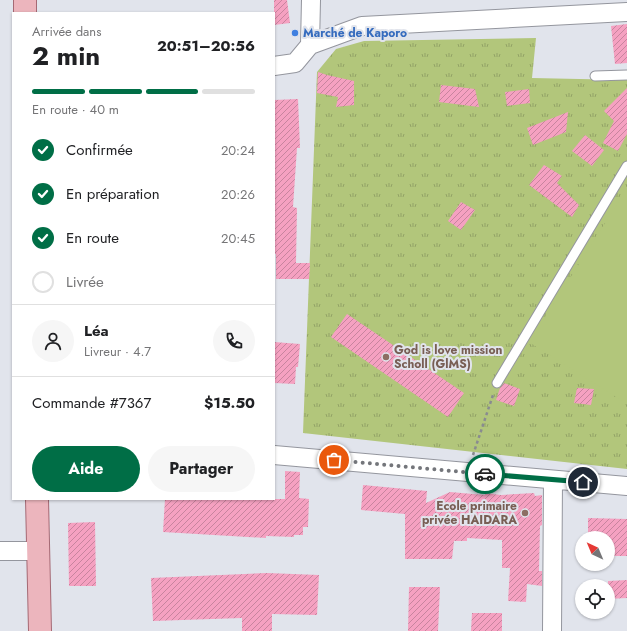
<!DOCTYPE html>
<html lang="fr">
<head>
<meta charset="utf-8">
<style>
	:root { --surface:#fff; --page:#f6f6f6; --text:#202124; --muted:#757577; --line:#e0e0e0; --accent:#006e46 }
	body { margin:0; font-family:Jost,sans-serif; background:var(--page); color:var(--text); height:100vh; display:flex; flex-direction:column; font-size:15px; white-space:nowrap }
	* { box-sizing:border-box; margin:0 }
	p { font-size:13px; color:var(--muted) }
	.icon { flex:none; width:22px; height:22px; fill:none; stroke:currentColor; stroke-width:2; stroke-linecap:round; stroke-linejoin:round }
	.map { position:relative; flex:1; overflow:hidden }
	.sheet { position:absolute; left:12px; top:12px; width:263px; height:488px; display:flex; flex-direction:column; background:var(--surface); border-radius:0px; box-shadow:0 1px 3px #0004 }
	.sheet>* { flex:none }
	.needle { width:26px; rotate:316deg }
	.fabs { position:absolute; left:575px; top:531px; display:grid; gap:8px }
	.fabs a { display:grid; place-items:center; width:40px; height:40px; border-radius:50%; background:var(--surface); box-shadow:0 1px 3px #0004; font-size:20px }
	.pin { position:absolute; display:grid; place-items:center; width:34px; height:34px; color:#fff; margin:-17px; border:2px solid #fff; border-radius:50%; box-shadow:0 1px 4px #0007 }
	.courier { position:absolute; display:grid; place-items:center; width:40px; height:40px; margin:-20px; border:3px solid #006e46; border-radius:50%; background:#fff; color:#222; box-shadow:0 1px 5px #0007 }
	.headline em { font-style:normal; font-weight:700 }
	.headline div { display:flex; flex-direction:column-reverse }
	.headline { display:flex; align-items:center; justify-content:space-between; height:68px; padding:0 20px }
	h1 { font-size:26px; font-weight:700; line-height:30px }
	.bar { display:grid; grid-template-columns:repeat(4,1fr); gap:6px 4px; align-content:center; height:48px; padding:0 20px }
	.bar i { height:5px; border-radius:3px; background:var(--line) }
	.bar .selected { background:var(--accent) }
	.bar p { grid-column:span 4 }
	.line { display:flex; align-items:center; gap:10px; padding:0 20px; border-top:1px solid var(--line) }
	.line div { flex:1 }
	.round { display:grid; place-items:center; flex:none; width:42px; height:42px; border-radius:21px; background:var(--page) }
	ol { padding:0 20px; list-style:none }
	li { display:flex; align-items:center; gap:12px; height:44px }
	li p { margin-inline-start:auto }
	li .icon { padding:4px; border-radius:50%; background:var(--accent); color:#fff; stroke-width:4 }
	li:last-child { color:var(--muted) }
	li i { width:22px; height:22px; border:2px solid var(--line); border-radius:50% }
	.cta { display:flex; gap:8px; margin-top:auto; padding:8px 20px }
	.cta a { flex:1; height:46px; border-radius:24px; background:var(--accent); color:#fff; font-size:16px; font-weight:700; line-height:46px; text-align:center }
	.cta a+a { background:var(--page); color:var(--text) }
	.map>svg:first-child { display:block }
	.grass { fill:url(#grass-tufts) }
	.pitch { fill:#b2c67b }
	.building { fill:url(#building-hatch) }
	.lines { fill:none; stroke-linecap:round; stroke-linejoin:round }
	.lane-casing { stroke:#94969e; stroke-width:11 }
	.street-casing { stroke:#94969e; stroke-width:20 }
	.primary-casing { stroke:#a56974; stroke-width:24 }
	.path { stroke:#898b90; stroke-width:2.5; stroke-dasharray:3 3; stroke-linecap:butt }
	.lane { stroke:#fff; stroke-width:9 }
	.street { stroke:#fff; stroke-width:18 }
	.primary { stroke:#ecb5bd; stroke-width:22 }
	.done { stroke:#74767b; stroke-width:4; stroke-dasharray:0 7.2 }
	.route { stroke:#006e46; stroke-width:5 }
	.shop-dot { fill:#3f7fe0; stroke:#e1e4ec; stroke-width:1.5 }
	.education-dot { fill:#8d6e63; stroke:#e1e4ec; stroke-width:1.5 }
	.labels { text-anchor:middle; stroke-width:4; stroke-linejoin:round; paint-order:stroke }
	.shop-label { font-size:12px; font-weight:bold; fill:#366cbe; stroke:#e1e4ec; text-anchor:start }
	.education-label { font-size:12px; font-weight:bold; fill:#785e54; stroke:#e1e4ec; text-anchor:start }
</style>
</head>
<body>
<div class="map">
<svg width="627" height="631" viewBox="0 0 627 631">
	<defs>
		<pattern id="grass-tufts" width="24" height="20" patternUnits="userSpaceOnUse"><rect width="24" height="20" fill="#b2c67b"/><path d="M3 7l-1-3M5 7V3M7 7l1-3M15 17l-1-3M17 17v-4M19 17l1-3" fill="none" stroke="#92a266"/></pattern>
		<pattern id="building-hatch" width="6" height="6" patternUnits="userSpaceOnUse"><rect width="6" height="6" fill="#f5a1c1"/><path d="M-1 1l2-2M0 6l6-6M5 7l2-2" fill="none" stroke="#c7849e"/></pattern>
	</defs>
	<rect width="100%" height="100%" fill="#e1e4ec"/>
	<path class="grass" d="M536 38 532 78 627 80V469L303 433 317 72 336 49 364 41Z"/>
	<path class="pitch" d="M627 189V404L529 342Z"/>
	<path class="building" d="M274 0H287L290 23 274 25Z
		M627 24V63L615 64 611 26Z
		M318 72 327 75 354 81V105L336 107 338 97 317 93Z
		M441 85 475 89 479 107 439 102Z
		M627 88V134L618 151 603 143 614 121 604 111Z
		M529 89 530 103 507 106 505 92Z
		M298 99 300 148H297L293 207 297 208 296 263H310L309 279H276V254H274V100Z
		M568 112 566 132 533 145 527 128Z
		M585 135 604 150 592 166 572 151Z
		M544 165 562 176 557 183 579 205 572 217 529 185Z
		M461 202 475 210 461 230 448 221Z
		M347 314 464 393 448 417 331 337Z
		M274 342 300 344 298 367H296L295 384 274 383Z
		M504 383 520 389 514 406 496 400 500 388Z
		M577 388 594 389 591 405 574 403Z
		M285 471 300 472 299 498 309 499 308 527H303V535H294V537L266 536V538L163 532 165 499H285Z
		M363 485 427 491 426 503 450 492 485 495V493L501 495 534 493 535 496 542 495V525L540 526 539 571H542V586L527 584 526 602 508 601 510 568H502V540L467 538V541H454L452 559H405V514L361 510Z
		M588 518 627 519V556H608V538H588Z
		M95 522 96 586H69L68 523Z
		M267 573 319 575 317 615 272 614V631H242V618L153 621 151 578Z
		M627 580V598L608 599V581Z
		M409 587H440L438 631H408Z
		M472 613H502V631H471Z"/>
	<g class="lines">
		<g class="lane-casing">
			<path id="lane" d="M595 76 627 75
				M497 383 627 166"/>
		</g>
		<g class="street-casing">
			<path id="street" d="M310 45 311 0
				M274 66 295 63 310 45 362 26 627 12
				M274 455 627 486
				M0 551H38
				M552 631 553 480"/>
		</g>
		<g class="primary-casing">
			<path id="primary" d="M25 0V13
				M37 499 40 631"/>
		</g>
		<path class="path" d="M473 455 493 395"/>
		<use href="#lane" class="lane"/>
		<use href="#street" class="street"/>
		<use href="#primary" class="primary"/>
	</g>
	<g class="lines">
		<path class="done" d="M334 460 485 474"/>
		<path class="route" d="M485 474 583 482"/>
	</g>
	<circle class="shop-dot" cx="295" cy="33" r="4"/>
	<g class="education-dot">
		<circle cx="386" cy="357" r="4"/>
		<circle cx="525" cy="513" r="4"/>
	</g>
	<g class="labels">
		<g class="shop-label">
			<text x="303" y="37">Marché de Kaporo</text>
		</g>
		<g class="education-label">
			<text x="394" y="354">God is love mission<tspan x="394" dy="14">Scholl (GlMS)</tspan></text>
			<text x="517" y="510" text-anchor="end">Ecole primaire<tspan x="517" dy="14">privée HAIDARA</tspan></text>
		</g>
	</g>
</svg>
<div class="fabs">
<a><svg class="needle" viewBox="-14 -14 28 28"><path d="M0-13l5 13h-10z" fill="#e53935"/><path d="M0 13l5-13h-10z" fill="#757577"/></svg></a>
<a><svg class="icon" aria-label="locate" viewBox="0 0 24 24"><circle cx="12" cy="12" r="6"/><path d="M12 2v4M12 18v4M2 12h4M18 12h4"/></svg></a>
</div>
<div class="pin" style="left:334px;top:460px;background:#ea580c"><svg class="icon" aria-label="bag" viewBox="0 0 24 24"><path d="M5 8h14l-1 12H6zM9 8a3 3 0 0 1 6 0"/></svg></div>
<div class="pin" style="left:583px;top:482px;background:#1f2937"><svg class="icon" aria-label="home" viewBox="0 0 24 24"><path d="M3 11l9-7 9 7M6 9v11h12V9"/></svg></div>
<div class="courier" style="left:485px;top:474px"><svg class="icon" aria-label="car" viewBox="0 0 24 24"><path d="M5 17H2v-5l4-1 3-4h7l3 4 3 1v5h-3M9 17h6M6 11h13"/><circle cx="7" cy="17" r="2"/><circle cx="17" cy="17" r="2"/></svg></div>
<section class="sheet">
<div class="headline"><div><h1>2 min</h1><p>Arrivée dans</p></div><em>20:51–20:56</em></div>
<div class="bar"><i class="selected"></i><i class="selected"></i><i class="selected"></i><i></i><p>En route · 40 m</p></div>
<ol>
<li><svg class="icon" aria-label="check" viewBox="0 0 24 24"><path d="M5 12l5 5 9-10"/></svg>Confirmée<p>20:24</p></li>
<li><svg class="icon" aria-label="check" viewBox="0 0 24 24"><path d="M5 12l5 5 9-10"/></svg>En préparation<p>20:26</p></li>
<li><svg class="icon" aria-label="check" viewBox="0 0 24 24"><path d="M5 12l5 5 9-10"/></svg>En route<p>20:45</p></li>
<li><i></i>Livrée</li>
</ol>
<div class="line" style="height:72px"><a class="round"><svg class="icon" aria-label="person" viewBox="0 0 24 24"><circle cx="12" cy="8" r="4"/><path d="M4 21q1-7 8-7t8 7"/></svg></a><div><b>Léa</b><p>Livreur · 4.7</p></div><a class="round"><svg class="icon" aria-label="phone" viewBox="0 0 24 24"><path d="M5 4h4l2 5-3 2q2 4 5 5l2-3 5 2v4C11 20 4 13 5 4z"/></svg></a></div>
<div class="line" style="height:52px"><div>Commande #7367</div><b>$15.50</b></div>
<div class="cta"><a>Aide</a><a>Partager</a></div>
</section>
</div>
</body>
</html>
